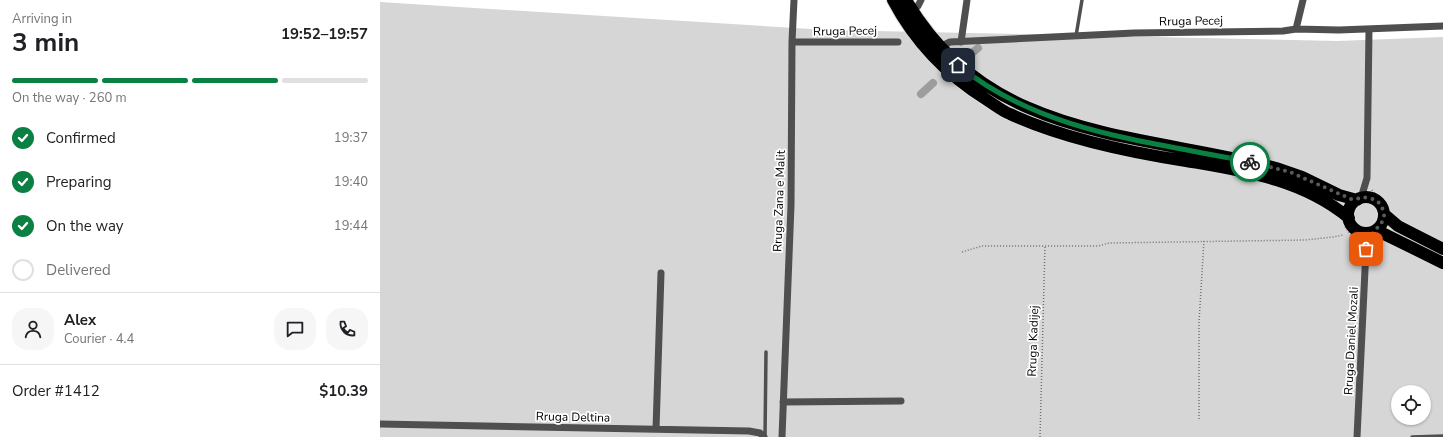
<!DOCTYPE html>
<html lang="en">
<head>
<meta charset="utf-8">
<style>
	:root { --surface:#fff; --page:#f6f6f6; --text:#202124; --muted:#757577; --line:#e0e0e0; --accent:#0b8043 }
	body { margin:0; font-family:"Nunito Sans",sans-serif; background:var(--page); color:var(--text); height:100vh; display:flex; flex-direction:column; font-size:15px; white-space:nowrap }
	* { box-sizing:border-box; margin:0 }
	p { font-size:13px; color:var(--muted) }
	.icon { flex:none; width:22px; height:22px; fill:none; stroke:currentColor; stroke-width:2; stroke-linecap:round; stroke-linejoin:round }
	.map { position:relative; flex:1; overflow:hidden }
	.side { display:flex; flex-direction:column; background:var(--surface); width:380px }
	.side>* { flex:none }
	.buttons { position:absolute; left:1011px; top:385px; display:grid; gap:8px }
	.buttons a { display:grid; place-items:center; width:40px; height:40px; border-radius:50%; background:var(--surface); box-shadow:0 1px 3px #0004; font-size:20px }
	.pin { position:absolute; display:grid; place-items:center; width:34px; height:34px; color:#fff; margin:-17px; border-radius:8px; box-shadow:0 2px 6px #0006 }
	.courier { position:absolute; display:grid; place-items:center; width:40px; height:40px; margin:-20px; border:3px solid #0b8043; border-radius:50%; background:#fff; color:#222; box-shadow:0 1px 5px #0007 }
	.headline em { font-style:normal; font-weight:700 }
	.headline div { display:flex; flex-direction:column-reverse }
	.headline { display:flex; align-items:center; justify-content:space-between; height:68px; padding:0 12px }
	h1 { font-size:26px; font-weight:700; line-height:30px }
	.bar { display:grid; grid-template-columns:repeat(4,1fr); gap:6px 4px; align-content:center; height:48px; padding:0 12px }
	.bar i { height:5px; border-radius:3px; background:var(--line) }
	.bar .current { background:var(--accent) }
	.bar p { grid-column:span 4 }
	.line { display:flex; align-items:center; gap:10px; padding:0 12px; border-top:1px solid var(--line) }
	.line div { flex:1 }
	.round { display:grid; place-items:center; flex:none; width:42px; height:42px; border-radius:16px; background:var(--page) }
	ol { padding:0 12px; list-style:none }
	li { display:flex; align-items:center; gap:12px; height:44px }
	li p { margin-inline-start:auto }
	li .icon { padding:4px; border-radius:50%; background:var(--accent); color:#fff; stroke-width:4 }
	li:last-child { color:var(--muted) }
	li i { width:22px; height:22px; border:2px solid var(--line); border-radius:50% }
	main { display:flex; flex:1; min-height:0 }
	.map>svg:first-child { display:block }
	.green { fill:#d6d6d6; fill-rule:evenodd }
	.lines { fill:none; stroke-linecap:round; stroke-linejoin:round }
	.canal { stroke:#9d9d9d; stroke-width:8 }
	.highway-casing { stroke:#dbdbdb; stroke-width:14 }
	.path { stroke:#717171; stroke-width:1.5; stroke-dasharray:1 2; stroke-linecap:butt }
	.lane { stroke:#4f4f4f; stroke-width:3.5 }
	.street { stroke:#4f4f4f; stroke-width:7 }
	.highway { stroke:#000; stroke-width:12 }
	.done { stroke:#595959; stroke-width:4; stroke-dasharray:0 7.2 }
	.route { stroke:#0b8043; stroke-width:5 }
	.labels { text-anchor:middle; stroke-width:3.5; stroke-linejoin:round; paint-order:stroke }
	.street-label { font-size:12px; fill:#000; stroke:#fff }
</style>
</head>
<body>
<main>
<section class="side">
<div class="headline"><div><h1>3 min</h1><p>Arriving in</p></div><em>19:52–19:57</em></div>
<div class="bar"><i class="current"></i><i class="current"></i><i class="current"></i><i></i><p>On the way · 260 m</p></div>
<ol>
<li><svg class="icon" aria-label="check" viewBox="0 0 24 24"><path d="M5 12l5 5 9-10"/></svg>Confirmed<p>19:37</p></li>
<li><svg class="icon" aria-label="check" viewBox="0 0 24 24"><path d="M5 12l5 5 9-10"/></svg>Preparing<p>19:40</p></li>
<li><svg class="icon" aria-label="check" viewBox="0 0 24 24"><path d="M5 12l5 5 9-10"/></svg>On the way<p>19:44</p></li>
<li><i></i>Delivered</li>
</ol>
<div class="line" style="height:72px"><a class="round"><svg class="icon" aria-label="person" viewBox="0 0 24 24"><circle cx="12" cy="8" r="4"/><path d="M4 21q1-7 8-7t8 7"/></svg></a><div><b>Alex</b><p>Courier · 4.4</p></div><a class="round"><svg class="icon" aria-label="chat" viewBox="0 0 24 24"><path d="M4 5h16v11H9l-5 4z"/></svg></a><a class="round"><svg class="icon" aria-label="phone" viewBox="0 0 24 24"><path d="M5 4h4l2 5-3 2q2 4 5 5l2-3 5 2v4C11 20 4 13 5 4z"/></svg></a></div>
<div class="line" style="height:52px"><div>Order #1412</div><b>$10.39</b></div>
</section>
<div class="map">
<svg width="1063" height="437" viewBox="0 0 1063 437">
	<rect width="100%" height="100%" fill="#fff"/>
	<path class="green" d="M0 2 447 30 957 41 1063 37V437H0ZM1018 392H1044V418H1018Z"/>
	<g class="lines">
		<path class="canal" d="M591 54 598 48
			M541 94 553 83"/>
		<g class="highway-casing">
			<path id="highway" d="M513 0C535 42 567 75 607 100 615 105 622 111 630 114 684 139 748 152 806 161 864 171 922 179 969 218
				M526 0C607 140 758 132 896 168L922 177 959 195 977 200
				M968 215a18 18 0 1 1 36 0a18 18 0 1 1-36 0Z
				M1004 214 1018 226 1063 249
				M996 230 1063 263"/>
		</g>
		<path class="path" d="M992 190 1003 205
			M965 227 977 243
			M582 252 602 246H718L729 243 925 240 953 237 963 235
			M819 419V322L824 240
			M660 437 665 245"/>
		<path class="lane" d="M696 36 702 0
			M385 437 386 352
			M1032 437 1063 436"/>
		<path class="street" d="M532 10 538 6 541 0
			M916 29 923 0
			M412 42H518
			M581 42 587 0
			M560 47 570 42 754 33 903 31 916 29 959 30 1063 26
			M981 198 987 178 989 29
			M403 402 521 401
			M0 424 369 431 380 433 384 437
			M276 429 281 273
			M402 437 411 205 412 42 414 0
			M977 437 986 249 983 232"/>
		<use href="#highway" class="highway"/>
	</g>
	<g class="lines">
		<path class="done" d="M870 162 910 172 971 199C977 200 982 196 989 198 994 199 999 201 1001 206 1013 225 986 229 986 249"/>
		<path class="route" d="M578 65C661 133 769 141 870 162"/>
	</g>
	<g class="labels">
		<g class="street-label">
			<text transform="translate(811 21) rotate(-1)" y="4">Rruga Pecej</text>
			<text transform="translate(465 31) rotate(-1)" y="4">Rruga Pecej</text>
			<text transform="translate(399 201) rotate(-88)" y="4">Rruga Zana e Malit</text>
			<text transform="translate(653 341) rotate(-88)" y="4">Rruga Kadijej</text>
			<text transform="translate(971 341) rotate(-87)" y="4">Rruga Daniel Mozali</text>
			<text transform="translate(193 417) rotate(1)" y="4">Rruga Deltina</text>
		</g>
	</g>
</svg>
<div class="buttons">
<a><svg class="icon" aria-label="locate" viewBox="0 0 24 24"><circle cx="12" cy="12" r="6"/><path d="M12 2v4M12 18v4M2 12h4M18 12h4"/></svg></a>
</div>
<div class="pin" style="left:986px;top:249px;background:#ea580c"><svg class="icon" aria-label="bag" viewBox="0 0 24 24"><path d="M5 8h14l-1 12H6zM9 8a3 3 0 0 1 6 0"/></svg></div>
<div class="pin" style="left:578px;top:65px;background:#1f2937"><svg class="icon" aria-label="home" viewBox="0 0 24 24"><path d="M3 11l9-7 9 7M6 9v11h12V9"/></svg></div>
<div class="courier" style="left:870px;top:162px"><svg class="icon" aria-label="bike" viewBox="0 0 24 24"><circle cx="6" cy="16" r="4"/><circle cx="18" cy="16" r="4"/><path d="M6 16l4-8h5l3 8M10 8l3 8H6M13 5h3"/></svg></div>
</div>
</main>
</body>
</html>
